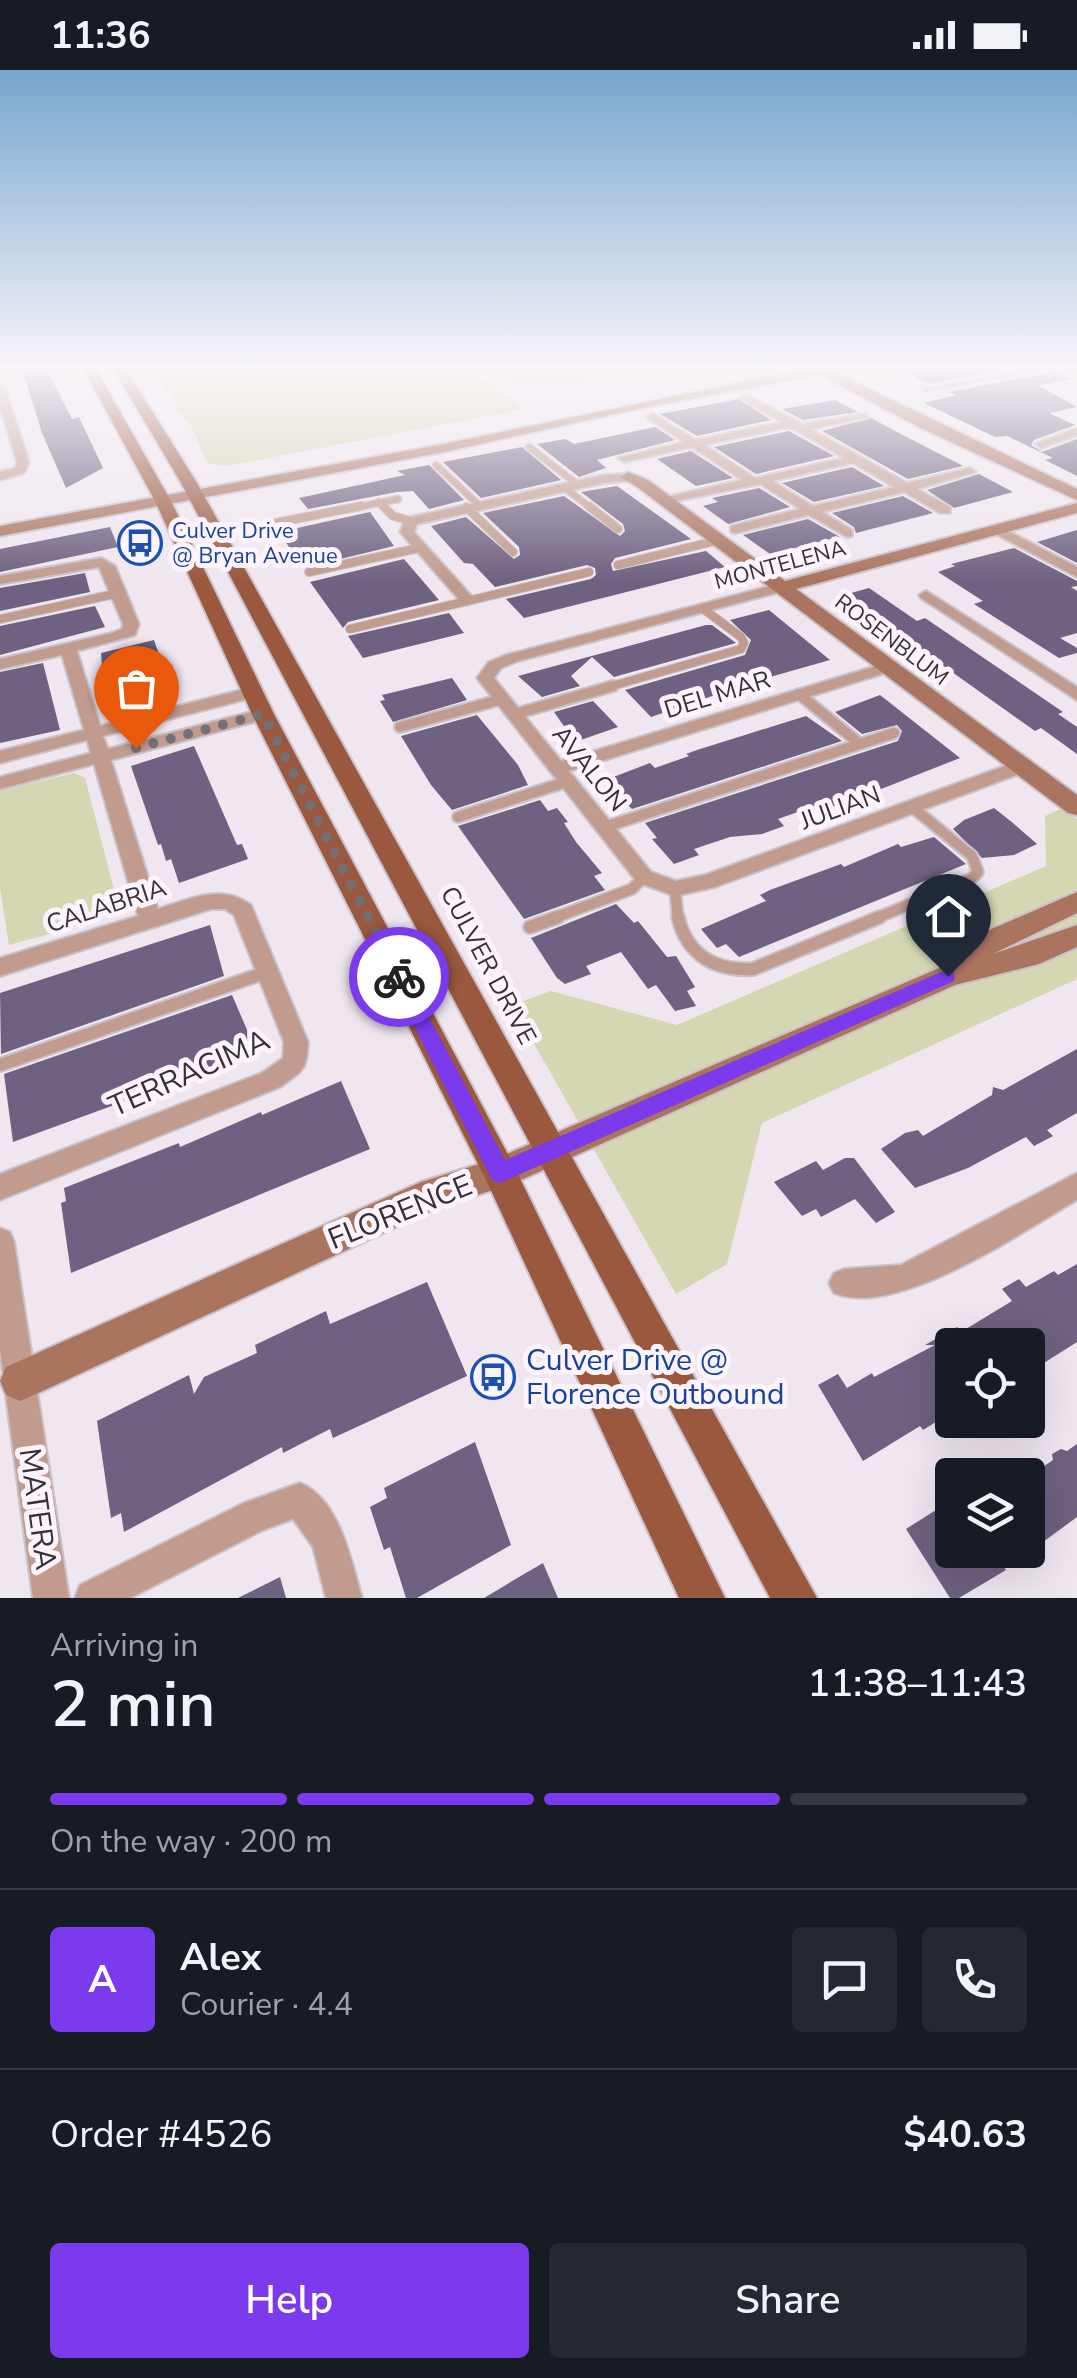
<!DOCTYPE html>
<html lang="en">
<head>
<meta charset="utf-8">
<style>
	:root { --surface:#171b24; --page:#242831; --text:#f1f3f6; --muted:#9ea1a6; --line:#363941; --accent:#7c3aed }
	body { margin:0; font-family:"Nunito Sans",sans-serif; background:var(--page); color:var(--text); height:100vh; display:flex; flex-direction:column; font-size:38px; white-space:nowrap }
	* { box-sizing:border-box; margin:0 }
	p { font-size:32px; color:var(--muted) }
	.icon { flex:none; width:55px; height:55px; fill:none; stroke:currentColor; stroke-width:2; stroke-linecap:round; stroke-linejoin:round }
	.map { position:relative; height:1528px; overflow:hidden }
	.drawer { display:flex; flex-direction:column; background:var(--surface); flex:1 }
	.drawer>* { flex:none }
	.fabs { position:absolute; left:935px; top:1258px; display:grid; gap:20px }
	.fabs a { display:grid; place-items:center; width:110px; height:110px; border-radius:10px; background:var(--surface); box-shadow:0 10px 40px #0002; font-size:50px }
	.pin { position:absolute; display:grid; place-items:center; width:85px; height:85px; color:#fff; margin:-102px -42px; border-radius:50% 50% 50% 0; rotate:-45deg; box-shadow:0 0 10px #0007 }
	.pin .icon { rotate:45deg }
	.courier { position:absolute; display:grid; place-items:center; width:100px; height:100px; margin:-50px; border:8px solid #7c3aed; border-radius:50%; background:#fff; color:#222; box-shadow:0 2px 12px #0007 }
	.head em { font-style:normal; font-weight:600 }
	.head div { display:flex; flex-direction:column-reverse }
	.head { display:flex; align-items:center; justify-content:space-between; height:170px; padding:0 50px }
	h1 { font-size:65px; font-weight:600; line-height:75px }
	.bar { display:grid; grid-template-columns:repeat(4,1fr); gap:15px 10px; align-content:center; height:120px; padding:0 50px }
	.bar i { height:12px; border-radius:8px; background:var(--line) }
	.bar .current { background:var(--accent) }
	.bar p { grid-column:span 4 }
	.line { display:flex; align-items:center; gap:25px; padding:0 50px; border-top:2px solid var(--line) }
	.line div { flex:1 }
	.round { display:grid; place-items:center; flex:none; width:105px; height:105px; border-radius:10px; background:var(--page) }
	.primary-button { display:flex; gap:20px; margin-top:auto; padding:20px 50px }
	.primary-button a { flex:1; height:115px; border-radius:10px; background:var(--accent); color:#fff; font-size:40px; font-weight:600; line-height:115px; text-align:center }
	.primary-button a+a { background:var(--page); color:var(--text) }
	.status { display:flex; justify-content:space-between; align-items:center; height:70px; padding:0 50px; background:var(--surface); direction:ltr }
	.status svg { height:28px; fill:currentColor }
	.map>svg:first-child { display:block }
	.green { fill:#d4d7b1 }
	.building { fill:#6e6181 }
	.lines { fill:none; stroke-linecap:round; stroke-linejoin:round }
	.lane-far3-casing { stroke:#cac2ca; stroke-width:9 }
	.lane-far2-casing { stroke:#cac2ca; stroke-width:10 }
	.lane-far1-casing { stroke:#cac2ca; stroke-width:14 }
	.lane-casing { stroke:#cac2ca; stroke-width:16 }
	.street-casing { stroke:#cac2ca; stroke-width:4 }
	.secondary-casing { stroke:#cac2ca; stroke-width:4 }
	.primary-casing { stroke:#cac2ca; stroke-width:4 }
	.lane-far3 { stroke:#c19b8d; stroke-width:6 }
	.lane-far2 { stroke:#c19b8d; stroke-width:8 }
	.lane-far1 { stroke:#c19b8d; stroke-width:10 }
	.lane { stroke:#c19b8d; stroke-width:12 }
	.street { fill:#c19b8d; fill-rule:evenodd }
	.secondary { fill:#ab745f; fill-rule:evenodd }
	.primary { fill:#9a583e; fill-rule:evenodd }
	.route { fill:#7c3aed }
	.done { stroke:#757075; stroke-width:10; stroke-dasharray:0 18 }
	.labels { text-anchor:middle; stroke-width:10; stroke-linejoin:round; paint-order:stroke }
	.far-transit-label { font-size:22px; fill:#164399; stroke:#fcf3fd; text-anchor:start }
	.far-street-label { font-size:22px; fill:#343034; stroke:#fcf3fd }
	.street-label { font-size:25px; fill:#343034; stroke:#fcf3fd }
	.near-street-label { font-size:30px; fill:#343034; stroke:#fcf3fd }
	.near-transit-label { font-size:30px; fill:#164399; stroke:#fcf3fd; text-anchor:start }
</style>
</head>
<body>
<div class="status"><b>11:36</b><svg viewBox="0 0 49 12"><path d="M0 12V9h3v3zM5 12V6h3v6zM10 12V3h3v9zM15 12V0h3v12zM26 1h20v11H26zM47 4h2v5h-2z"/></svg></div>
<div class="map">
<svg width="1077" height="1528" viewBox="0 0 1077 1528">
	<rect width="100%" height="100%" fill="#efe6ef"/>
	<path class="green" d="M151 298H470L524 339 227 396 207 393 192 358Z
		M482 298 545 308 551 307 538 298H654C604 307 527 333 482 298Z
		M74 703 85 708 116 827C105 855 37 866 9 875L0 818V721Z
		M1063 738 1077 749V909L762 1053 727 1194 676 1224 512 935 551 921 677 955 1046 796 1045 746Z"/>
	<path class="building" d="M22 298H46L72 349 79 347 103 398 66 418 42 363Z
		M897 298H1011L930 314Z
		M1054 302 1070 309 1039 316 1077 337 1049 343 1075 355 1034 370 1031 375 1042 382 1077 369V406L1045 390 1053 388 1007 366 995 367 924 333 956 325 948 322Z
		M739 329 771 350 697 366 660 344Z
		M835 330 858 342 803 350 782 339Z
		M871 348 897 362 963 396 908 409 822 361Z
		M655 357 675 370 597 390 606 398 579 407 537 374 565 369 574 374Z
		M789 361 834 386 756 404 714 377Z
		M522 377 561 410 481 428 443 392Z
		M691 381 733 408 696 416 657 389Z
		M429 395 464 430 429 439 413 421 397 422 308 439 299 428 405 405 397 401Z
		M852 397 884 416 814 432 782 413Z
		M979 404 1013 422 954 438 927 420Z
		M617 416 691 469 615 488 611 494 613 501 706 481 725 497 524 548 506 529 591 509 596 505 595 498 587 495 495 517 473 494 464 493 431 456 466 447 514 489 520 485 519 477 483 443 564 426 620 466 625 461 623 454 581 422Z
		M759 418 790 437 728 454 703 436 718 432 712 428Z
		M903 426 933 443 856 463 854 457 832 443Z
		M370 442 394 476 303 498 279 462Z
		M808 449 840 467 770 484 743 465Z
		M110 457 118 477 0 502V479Z
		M1077 460V493L1037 472Z
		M1014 478 1077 511V516L1071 517 1077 521V563L1060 568 1077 578V583L1059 588 974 534 983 531 938 502 955 496 951 494Z
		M404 489 439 530 348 552 343 558 310 512Z
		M85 503 90 522 0 541V518Z
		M869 518 917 551 925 548 1063 642 1058 644 1077 657V684L1041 658 1035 661 844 525Z
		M95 536 105 557 0 585V556Z
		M769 540 830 590 756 611 651 647 625 620 745 585 751 570 730 550Z
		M449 543 464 563 363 588 348 566Z
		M706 555H712L736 573 614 607 592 587 571 606 580 616 542 627 518 606Z
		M154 570 175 631 114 644 103 609 101 583Z
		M43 593 60 660 0 673V602Z
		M452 608 467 630 393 652 380 631 385 630 382 625Z
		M880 625 960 688 843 734 816 740 812 737 778 749 784 756 762 764 730 767 694 779 699 785 674 794 652 769 657 768 645 753 898 671 902 661 897 655 862 664 835 642Z
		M593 631 618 657 575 672 554 642Z
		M477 645 518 695 528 715 452 740 431 715 401 666Z
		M806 646 842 671 632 739 603 711 650 693 655 698 689 686 686 684 697 680Z
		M194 676 237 775 242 774 248 789 179 813 171 789 166 791 161 774 158 775 131 696Z
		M540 730 548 741 557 738 568 752 564 753 576 772 602 803 594 806 605 820 524 849 458 756Z
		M994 738 1013 753 1037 774 1014 785 982 788 953 759 964 750Z
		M934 767 966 794 739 887 726 874 717 878 701 859 766 831 760 825 770 820 841 794 844 797 898 774 901 777Z
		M616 834 634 853 638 851 667 887 676 886 695 917 687 921 696 936 675 941 656 915 648 919 621 882 586 896 591 904 565 914 557 908 531 868Z
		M210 855 224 906 1 984 0 923Z
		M232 925 257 983 13 1072 4 1004Z
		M1077 979V1043L1047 1060 1053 1066 1034 1076 1026 1067 968 1098 915 1118 881 1079 905 1063 918 1060 923 1066 992 1025 993 1017 1003 1020Z
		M341 1011 370 1079 71 1203 61 1133 66 1131 64 1118 179 1073 180 1077 261 1042 262 1045Z
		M845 1088H854L895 1142 876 1153 855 1129 821 1147 816 1139 802 1146 774 1112 816 1091 823 1100Z
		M1077 1194V1272L1028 1303V1275H952V1342L923 1360 920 1356 863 1391 818 1315 838 1304 847 1318 872 1303 874 1307 935 1275H925L957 1257 961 1262 1012 1231 1002 1219 1019 1209 1026 1217 1054 1201 1058 1205Z
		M427 1212 467 1306 333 1368 330 1359 283 1383 282 1377 124 1462 121 1443 111 1448 97 1351 189 1305 194 1324 204 1307 257 1283 255 1275 326 1241 330 1254Z
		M475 1372 511 1475 417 1528H406L390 1477 384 1480 370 1437 387 1428 384 1418Z
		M1077 1374V1447L1028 1483V1407L1053 1390 1052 1384 1061 1379 1067 1381Z
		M952 1423V1480H992L1006 1500 959 1528H950L906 1459 936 1440 937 1433Z
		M543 1493 558 1528H484L519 1507Z
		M280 1507 286 1528H238Z"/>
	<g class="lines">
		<g class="lane-far3-casing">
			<path id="lane-far3" d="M529 377 577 414
				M436 395 479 435
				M564 417 592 439
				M379 432 386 439
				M348 439 398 429"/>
		</g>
		<g class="lane-far2-casing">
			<path id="lane-far2" d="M383 436 393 446 411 451
				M589 436 618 459
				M466 437 513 482
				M275 453 361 436
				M618 495 719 470
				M309 502 419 478
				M0 549 119 523
				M350 559 589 502
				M605 618 741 579 744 573 741 567 702 538"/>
		</g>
		<g class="lane-far1-casing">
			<path id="lane-far1" d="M799 624 860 674
				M515 644 613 616
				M400 657 503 629
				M458 747 569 711
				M605 757 894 663
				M675 819 678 849
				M551 849 632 819 644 807
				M874 849 971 809 978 802 972 786 912 737"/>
		</g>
		<g class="lane-casing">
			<path id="lane" d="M678 847C687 885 715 901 753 899L880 847
				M530 857 558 847
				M0 995 267 902"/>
		</g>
		<g class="street-casing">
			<path id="street" d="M1031 298H1054L927 322 922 319Z
				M0 316 5 319 29 392 24 403 0 410V402L15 398 17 392 0 336Z
				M747 325 802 354 867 344V348L811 359 907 413 970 398 976 402 917 419 950 437V443H940L904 422 822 442 852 460V466L847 467 809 445 736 463 731 462V456L800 439 760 414 662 434V428L742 410 692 377 624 392 618 388 684 372 649 349 647 347 653 344 696 370 781 352 743 330 742 328ZM790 357 844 388 755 408 704 375ZM853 393 894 417 813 436 772 411Z
				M1077 358V365L1041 378 1035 374Z
				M632 404 634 407 628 411 604 413 417 454 414 462 475 530 467 535 462 533 400 462 406 448 411 447 604 405Z
				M997 455 1077 497V507L992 462V456Z
				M101 488 115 496 139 554 135 565 77 581 100 656 253 617 262 622 259 626 103 666 108 679 263 639 272 644 269 648 111 690 158 839C190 829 221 813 251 835L308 972C307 1001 302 1001 280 1017L0 1130V1104L262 1003 283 988 284 972 234 845 225 839H211L0 906V888L138 846 94 694 0 719V707L91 683 87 670 0 693V681L84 660 62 585 0 599V589L112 563 122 559 123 554 99 497 0 514V506Z
				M782 513 789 517 787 520 518 591 501 598 494 608 561 691 883 594H895V600L569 701 651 802 676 811 705 805 1013 693 1020 691 1029 697 1027 701 715 817 675 826 637 812 477 608 489 592 506 585Z
				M926 521 1077 617V630L921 528 919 525Z
				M1077 1103V1130C1021 1162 897 1249 834 1223L829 1213 834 1203 844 1199 901 1195Z
				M0 1158 10 1162 14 1172 69 1528H33L0 1280Z
				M300 1413C340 1429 351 1491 362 1528H326L313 1477 293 1449 263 1460 130 1528H75L80 1515 244 1433Z"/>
		</g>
		<g class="secondary-casing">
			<path id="secondary" d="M810 298H842L834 302 1077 419V430L923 359 820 305 647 337 444 382 0 466V456L444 374Z
				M628 402 648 410 785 511 1077 433V443L796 519 1077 725V745L1068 743 636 416 620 407Z
				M1077 822V843L993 884 1077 855V877L1039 894 955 915 512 1114 439 1137 34 1325 20 1331 6 1325 0 1311 6 1297 421 1112 495 1089 944 896 980 864Z"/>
		</g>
		<g class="primary-casing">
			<path id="primary" d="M83 298H95L171 431 274 644 512 1092 725 1528H679L488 1114 252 644 155 431Z
				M113 298H125L197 413 817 1528H770L181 413Z"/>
		</g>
		<use href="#lane-far3" class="lane-far3"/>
		<use href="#lane-far2" class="lane-far2"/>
		<use href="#lane-far1" class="lane-far1"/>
		<use href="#lane" class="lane"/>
		<use href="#street" class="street"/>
		<use href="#secondary" class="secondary"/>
		<use href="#primary" class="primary"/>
	</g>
	<linearGradient id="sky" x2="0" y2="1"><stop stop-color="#77a6cf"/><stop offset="0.58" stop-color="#f8f4f8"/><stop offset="1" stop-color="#f8f4f8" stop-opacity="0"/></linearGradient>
	<rect width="1077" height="512" fill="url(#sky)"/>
	<path class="route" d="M948 899 954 901V911L500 1113 492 1110 389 907 399 900 405 902 505 1090Z"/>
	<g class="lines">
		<path class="done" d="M136 678 263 644 399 907"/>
	</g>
	<defs>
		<g id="bus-ring" transform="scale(2.25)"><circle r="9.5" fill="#fcf3fd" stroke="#1a4fb4" stroke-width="1.5"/><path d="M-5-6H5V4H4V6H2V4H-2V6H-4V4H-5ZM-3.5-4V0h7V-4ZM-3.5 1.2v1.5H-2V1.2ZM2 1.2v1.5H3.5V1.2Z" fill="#1a4fb4"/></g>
	</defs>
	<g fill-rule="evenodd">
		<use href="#bus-ring" x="140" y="473"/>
		<use href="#bus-ring" x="493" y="1307"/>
	</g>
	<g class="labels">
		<g class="far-transit-label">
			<text x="172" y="468">Culver Drive<tspan x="172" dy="25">@ Bryan Avenue</tspan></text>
		</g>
		<g class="far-street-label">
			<text transform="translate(780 494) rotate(-15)" y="8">MONTELENA</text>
			<text transform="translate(892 569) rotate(37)" y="8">ROSENBLUM</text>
		</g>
		<g class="street-label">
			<text transform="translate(717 624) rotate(-17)" y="9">DEL MAR</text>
			<text transform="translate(590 698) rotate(51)" y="9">AVALON</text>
			<text transform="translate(840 737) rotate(-20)" y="9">JULIAN</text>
			<text transform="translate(106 835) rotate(-18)" y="9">CALABRIA</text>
			<text transform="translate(489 895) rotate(62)" y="9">CULVER DRIVE</text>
		</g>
		<g class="near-street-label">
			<text transform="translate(189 1003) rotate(-24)" y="10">TERRACIMA</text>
			<text transform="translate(400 1142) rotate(-22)" y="10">FLORENCE</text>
			<text transform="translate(38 1439) rotate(82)" y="10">MATERA</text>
		</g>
		<g class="near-transit-label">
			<text x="526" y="1300">Culver Drive @<tspan x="526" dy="34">Florence Outbound</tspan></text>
		</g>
	</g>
</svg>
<div class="fabs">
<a><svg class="icon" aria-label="locate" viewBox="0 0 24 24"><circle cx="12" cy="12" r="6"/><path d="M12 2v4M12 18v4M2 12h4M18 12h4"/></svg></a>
<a><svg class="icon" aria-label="layers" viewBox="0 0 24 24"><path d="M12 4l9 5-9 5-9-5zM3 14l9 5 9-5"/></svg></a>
</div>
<div class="pin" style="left:136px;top:678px;background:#ea580c"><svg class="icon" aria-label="bag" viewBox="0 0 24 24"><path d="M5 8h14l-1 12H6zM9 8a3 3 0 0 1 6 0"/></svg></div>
<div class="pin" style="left:948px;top:906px;background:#1f2937"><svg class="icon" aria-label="home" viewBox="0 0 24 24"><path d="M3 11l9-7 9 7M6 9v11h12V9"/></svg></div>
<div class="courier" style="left:399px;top:907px"><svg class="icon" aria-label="bike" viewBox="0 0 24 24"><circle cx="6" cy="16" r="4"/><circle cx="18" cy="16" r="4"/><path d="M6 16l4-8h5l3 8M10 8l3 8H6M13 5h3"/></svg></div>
</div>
<section class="drawer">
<div class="head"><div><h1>2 min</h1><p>Arriving in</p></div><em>11:38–11:43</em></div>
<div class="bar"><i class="current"></i><i class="current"></i><i class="current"></i><i></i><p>On the way · 200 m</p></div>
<div class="line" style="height:180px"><b class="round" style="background:var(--accent);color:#fff">A</b><div><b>Alex</b><p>Courier · 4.4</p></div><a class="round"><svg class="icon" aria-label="chat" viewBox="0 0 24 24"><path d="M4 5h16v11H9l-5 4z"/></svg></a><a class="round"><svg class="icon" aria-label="phone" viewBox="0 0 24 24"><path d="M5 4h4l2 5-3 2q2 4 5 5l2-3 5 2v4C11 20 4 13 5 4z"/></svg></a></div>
<div class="line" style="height:130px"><div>Order #4526</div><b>$40.63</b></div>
<div class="primary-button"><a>Help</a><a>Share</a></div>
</section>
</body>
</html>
